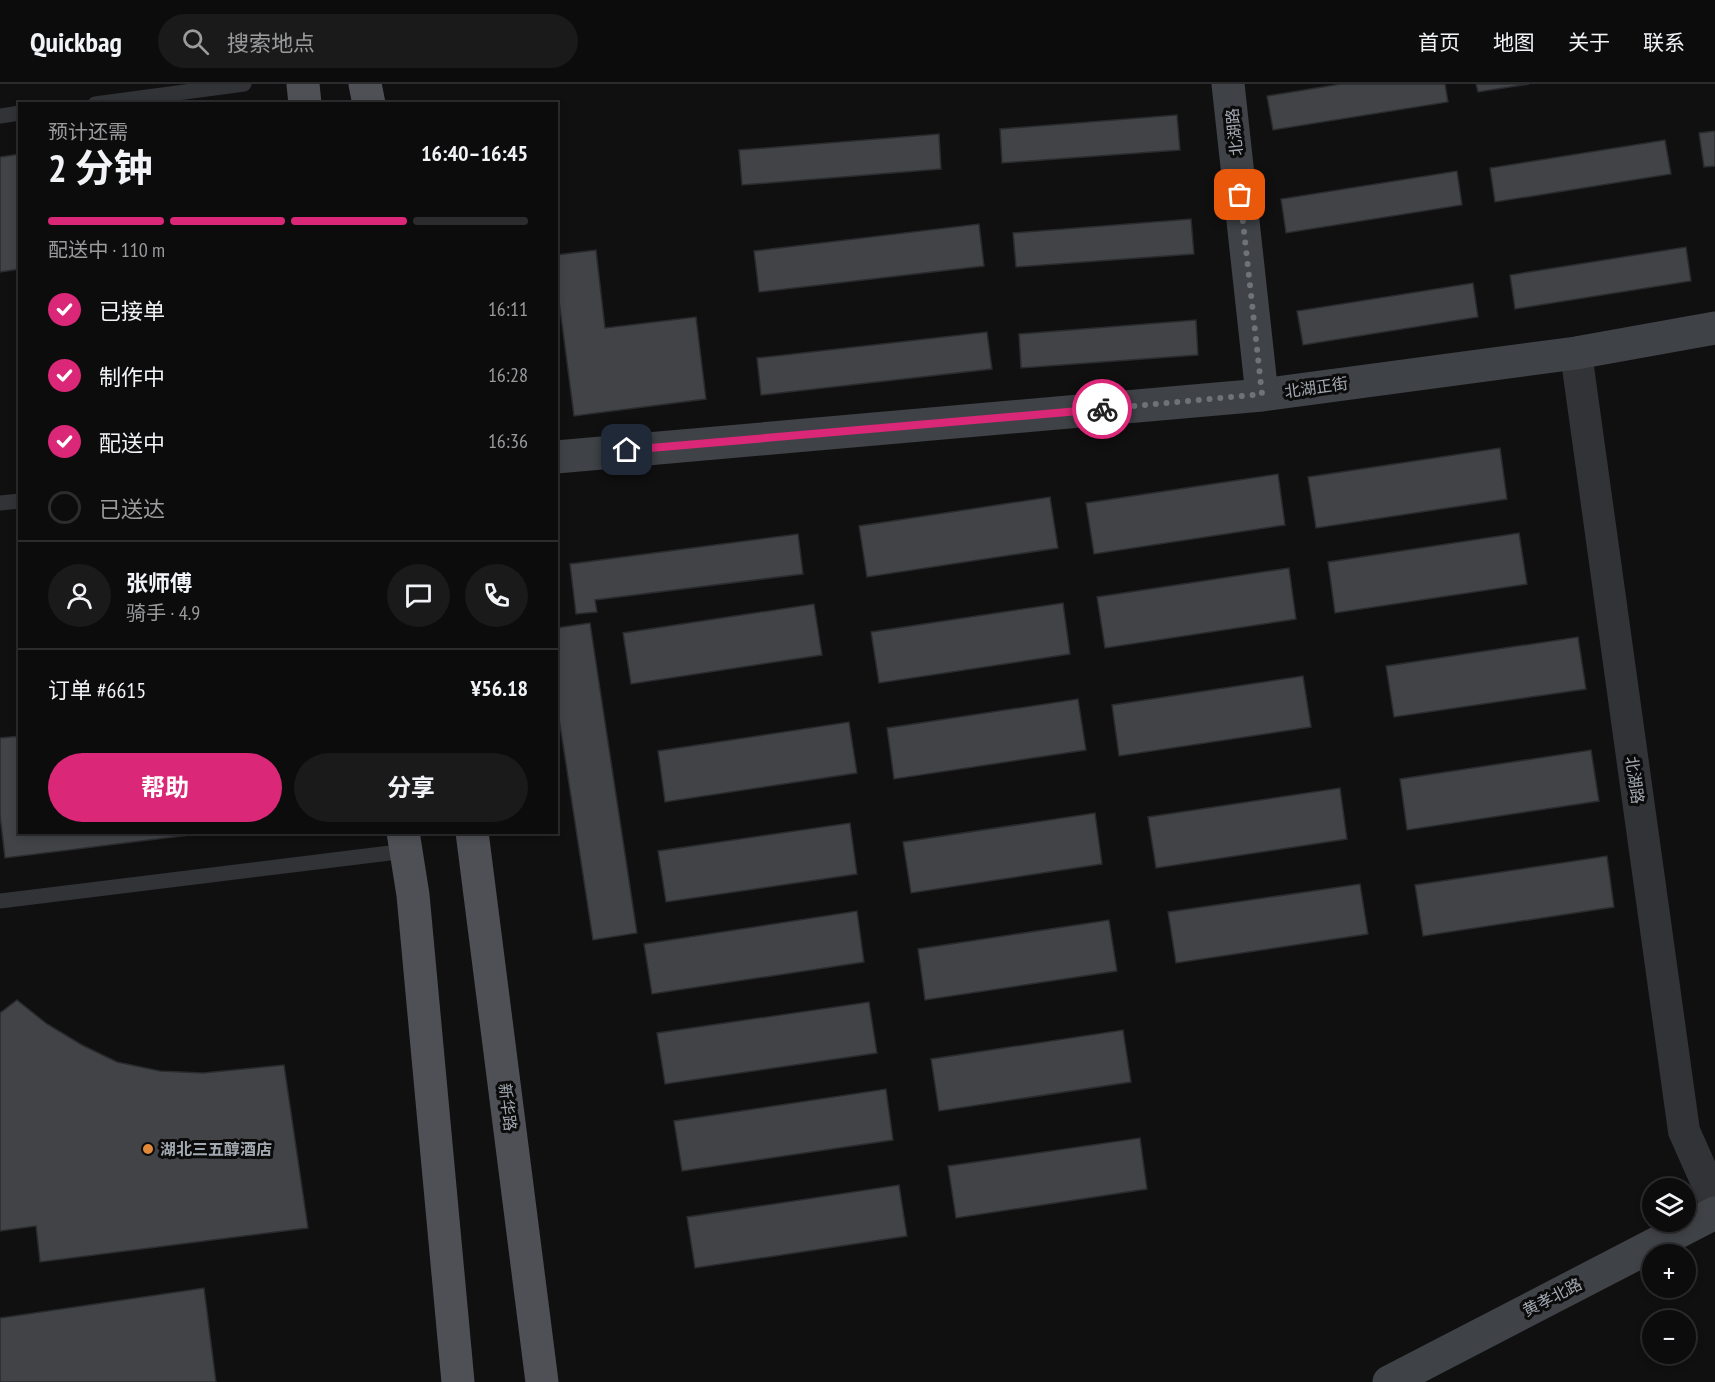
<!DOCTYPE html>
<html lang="zh">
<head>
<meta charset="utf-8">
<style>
	:root { --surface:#0c0c0d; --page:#1a1a1b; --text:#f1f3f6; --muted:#9a9b9d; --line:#2c2c2e; --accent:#db2777 }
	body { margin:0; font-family:"PT Sans Narrow","Noto Sans SC",sans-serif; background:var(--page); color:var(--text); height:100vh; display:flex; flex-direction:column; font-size:22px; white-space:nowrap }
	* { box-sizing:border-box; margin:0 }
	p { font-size:20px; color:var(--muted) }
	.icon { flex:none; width:33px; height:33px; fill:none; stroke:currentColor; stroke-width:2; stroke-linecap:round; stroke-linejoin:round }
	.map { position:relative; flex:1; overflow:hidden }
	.details { position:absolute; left:18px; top:18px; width:540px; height:732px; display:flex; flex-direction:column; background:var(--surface); border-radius:0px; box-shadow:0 3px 9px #0003,0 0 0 2px var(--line) }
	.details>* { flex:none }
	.buttons { position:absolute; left:1642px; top:1094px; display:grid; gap:12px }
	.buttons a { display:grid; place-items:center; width:54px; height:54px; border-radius:50%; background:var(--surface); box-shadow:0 3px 9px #0003,0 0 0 2px var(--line); font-size:30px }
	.pin { position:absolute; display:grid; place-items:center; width:51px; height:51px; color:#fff; margin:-26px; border-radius:12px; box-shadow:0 3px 9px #0006 }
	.courier { position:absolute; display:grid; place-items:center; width:60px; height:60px; margin:-30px; border:4px solid #db2777; border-radius:50%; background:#fff; color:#222; box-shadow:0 2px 8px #0007 }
	.head em { font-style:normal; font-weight:700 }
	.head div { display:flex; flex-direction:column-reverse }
	.head { display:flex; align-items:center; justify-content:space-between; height:102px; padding:0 30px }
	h1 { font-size:39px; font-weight:700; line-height:45px }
	.bar { display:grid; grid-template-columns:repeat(4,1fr); gap:9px 6px; align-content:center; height:72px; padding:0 30px }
	.bar i { height:8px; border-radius:4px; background:var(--line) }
	.bar .on { background:var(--accent) }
	.bar p { grid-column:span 4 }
	.line { display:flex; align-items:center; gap:15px; padding:0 30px; border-top:2px solid var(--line) }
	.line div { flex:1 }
	.round { display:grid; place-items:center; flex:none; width:63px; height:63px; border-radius:32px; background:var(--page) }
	ol { padding:0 30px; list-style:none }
	li { display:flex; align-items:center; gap:18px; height:66px }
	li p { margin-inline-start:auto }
	li .icon { padding:6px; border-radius:50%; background:var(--accent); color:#fff; stroke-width:4 }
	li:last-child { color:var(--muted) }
	li i { width:33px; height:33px; border:3px solid var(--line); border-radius:50% }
	.action { display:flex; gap:12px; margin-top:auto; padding:12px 30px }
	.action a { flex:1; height:69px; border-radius:36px; background:var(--accent); color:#fff; font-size:24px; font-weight:700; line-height:69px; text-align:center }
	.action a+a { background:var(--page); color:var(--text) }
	header { display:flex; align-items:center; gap:36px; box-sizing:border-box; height:84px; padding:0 30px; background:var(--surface); border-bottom:2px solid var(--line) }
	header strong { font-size:28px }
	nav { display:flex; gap:33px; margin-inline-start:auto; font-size:21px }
	.search { width:420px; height:54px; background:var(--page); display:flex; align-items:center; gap:15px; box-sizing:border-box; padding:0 21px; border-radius:33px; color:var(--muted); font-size:22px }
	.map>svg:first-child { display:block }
	.building { fill:#414347; stroke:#2a2b2d; stroke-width:1.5 }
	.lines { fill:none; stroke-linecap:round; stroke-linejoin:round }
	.lane { stroke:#313336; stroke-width:15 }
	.street { stroke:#313336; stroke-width:32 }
	.secondary { stroke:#3f4246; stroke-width:33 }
	.primary { stroke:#4e5055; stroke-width:33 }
	.done { stroke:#6f7379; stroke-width:6; stroke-dasharray:0 10.8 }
	.route { stroke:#db2777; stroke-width:8 }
	.poi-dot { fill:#e18938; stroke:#0b0b0c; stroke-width:2 }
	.labels { text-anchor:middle; stroke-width:6; stroke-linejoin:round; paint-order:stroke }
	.street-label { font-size:16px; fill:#a2a9b1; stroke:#0b0b0c }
	.poi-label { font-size:16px; font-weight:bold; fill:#a2a9b1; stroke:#0b0b0c; text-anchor:start }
</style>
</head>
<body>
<header>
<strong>Quickbag</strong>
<div class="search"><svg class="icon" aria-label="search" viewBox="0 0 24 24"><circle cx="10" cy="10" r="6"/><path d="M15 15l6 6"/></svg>搜索地点</div>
<nav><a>首页</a><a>地图</a><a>关于</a><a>联系</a></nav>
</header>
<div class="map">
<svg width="1715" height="1298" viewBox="0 0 1715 1298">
	<rect width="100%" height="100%" fill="#101011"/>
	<path class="building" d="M1341 0H1445L1448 18 1273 46 1267 12Z
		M1476 0H1529L1478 8Z
		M1177 31 1180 66 1002 79 1000 45Z
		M1715 47V82L1704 83 1699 49Z
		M939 50 941 85 742 101 739 66Z
		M1665 56 1671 90 1495 118 1490 84Z
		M20 70V185L0 188V73Z
		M1457 87 1462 121 1286 149 1281 115Z
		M1191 135 1194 170 1016 183 1013 149Z
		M979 140 984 182 759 208 754 167Z
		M1686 163 1691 197 1515 225 1510 191Z
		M596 166 605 244 696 233 706 315 574 332 556 194V171Z
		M1473 199 1478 233 1303 261 1297 227Z
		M1196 236 1198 271 1021 284 1019 250Z
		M987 248 992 285 761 311 757 274Z
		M1500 364 1507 415 1316 444 1308 393Z
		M1278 390 1285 441 1094 470 1086 419Z
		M1050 413 1058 464 867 493 859 442Z
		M1519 449 1527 500 1335 529 1328 478Z
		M798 450 803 490 595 516 597 528 576 530 570 480Z
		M1289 484 1296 535 1105 564 1097 513Z
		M1063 519 1070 570 879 599 871 548Z
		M814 520 822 571 631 600 623 549Z
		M590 539 637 849 593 856 556 615V544Z
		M1578 553 1586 605 1394 633 1386 582Z
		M1303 592 1311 643 1119 672 1112 621Z
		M1078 615 1086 666 894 695 887 644Z
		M849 638 857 689 665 718 658 667Z
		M20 652V748L206 749 5 774 0 731V654Z
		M1591 666 1599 717 1407 746 1400 695Z
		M1340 704 1347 755 1156 784 1148 733Z
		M1095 729 1102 780 911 809 903 758Z
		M850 739 857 790 666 818 658 767Z
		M1607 772 1614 823 1423 852 1415 801Z
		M1360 800 1368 850 1176 879 1168 828Z
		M857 827 864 878 652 910 644 860Z
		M1109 836 1117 887 925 916 918 865Z
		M17 916 47 940 82 961 117 978 160 987 203 989 284 981 308 1144 40 1178 36 1142 0 1147V929Z
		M869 918 877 969 665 1000 657 949Z
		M1123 946 1131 998 939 1027 931 975Z
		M886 1005 893 1056 682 1087 674 1037Z
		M1140 1054 1147 1105 956 1134 948 1082Z
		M899 1101 907 1152 695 1184 687 1133Z
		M204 1204 216 1298H0V1234Z"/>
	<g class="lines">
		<path class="lane" d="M95 20 244 0
			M0 32 20 29
			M0 419 20 417
			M0 817 406 767"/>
		<path class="street" d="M1576 269 1684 1047 1715 1117"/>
		<path class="secondary" d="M1228 0 1262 311
			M556 373 1262 311 1576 269 1715 244
			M1389 1298 1715 1129"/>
		<path class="primary" d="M303 0 305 20
			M365 0 369 20
			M403 748 413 811 458 1298
			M472 748 542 1298"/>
	</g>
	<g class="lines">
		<path class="done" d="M1102 325 1262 310 1240 111"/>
		<path class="route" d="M627 366 1102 325"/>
	</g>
	<circle class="poi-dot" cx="148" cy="1065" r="6"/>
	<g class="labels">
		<g class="street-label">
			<text transform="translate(1234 48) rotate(-96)" y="6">北湖路</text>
			<text transform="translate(1316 303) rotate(-8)" y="6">北湖正街</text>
			<text transform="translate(1635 696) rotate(82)" y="6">北湖路</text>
			<text transform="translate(508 1023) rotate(83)" y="6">新华路</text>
			<text transform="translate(1552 1213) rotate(-27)" y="6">黄孝北路</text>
		</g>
		<g class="poi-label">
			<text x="160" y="1071">湖北三五醇酒店</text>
		</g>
	</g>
</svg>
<div class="buttons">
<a><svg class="icon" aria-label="layers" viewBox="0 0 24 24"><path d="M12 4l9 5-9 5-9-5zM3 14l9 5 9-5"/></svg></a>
<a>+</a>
<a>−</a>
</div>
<div class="pin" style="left:1240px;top:111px;background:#ea580c"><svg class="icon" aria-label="bag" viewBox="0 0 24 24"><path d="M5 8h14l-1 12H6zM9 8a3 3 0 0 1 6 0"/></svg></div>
<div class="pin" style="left:627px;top:366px;background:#1f2937"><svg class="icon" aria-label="home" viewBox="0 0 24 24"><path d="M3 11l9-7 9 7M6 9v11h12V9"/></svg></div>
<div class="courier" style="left:1102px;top:325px"><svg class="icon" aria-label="bike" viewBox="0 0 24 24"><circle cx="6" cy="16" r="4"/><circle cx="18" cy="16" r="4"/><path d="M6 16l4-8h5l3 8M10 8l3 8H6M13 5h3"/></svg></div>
<section class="details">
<div class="head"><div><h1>2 分钟</h1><p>预计还需</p></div><em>16:40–16:45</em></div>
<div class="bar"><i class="on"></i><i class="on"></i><i class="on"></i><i></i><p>配送中 · 110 m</p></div>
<ol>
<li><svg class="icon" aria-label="check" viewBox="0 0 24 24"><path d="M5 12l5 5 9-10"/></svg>已接单<p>16:11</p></li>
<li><svg class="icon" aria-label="check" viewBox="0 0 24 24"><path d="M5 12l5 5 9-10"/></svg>制作中<p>16:28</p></li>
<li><svg class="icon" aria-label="check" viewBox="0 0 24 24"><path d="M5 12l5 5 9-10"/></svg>配送中<p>16:36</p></li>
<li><i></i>已送达</li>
</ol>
<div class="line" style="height:108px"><a class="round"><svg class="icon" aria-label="person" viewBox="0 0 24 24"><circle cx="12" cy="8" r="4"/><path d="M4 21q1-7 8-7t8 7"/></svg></a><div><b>张师傅</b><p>骑手 · 4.9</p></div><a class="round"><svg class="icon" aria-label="chat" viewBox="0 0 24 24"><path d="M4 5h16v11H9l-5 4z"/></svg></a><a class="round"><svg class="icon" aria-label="phone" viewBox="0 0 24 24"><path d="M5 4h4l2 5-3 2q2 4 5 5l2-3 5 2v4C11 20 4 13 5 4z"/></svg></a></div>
<div class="line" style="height:78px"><div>订单 #6615</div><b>¥56.18</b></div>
<div class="action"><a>帮助</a><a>分享</a></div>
</section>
</div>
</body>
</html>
